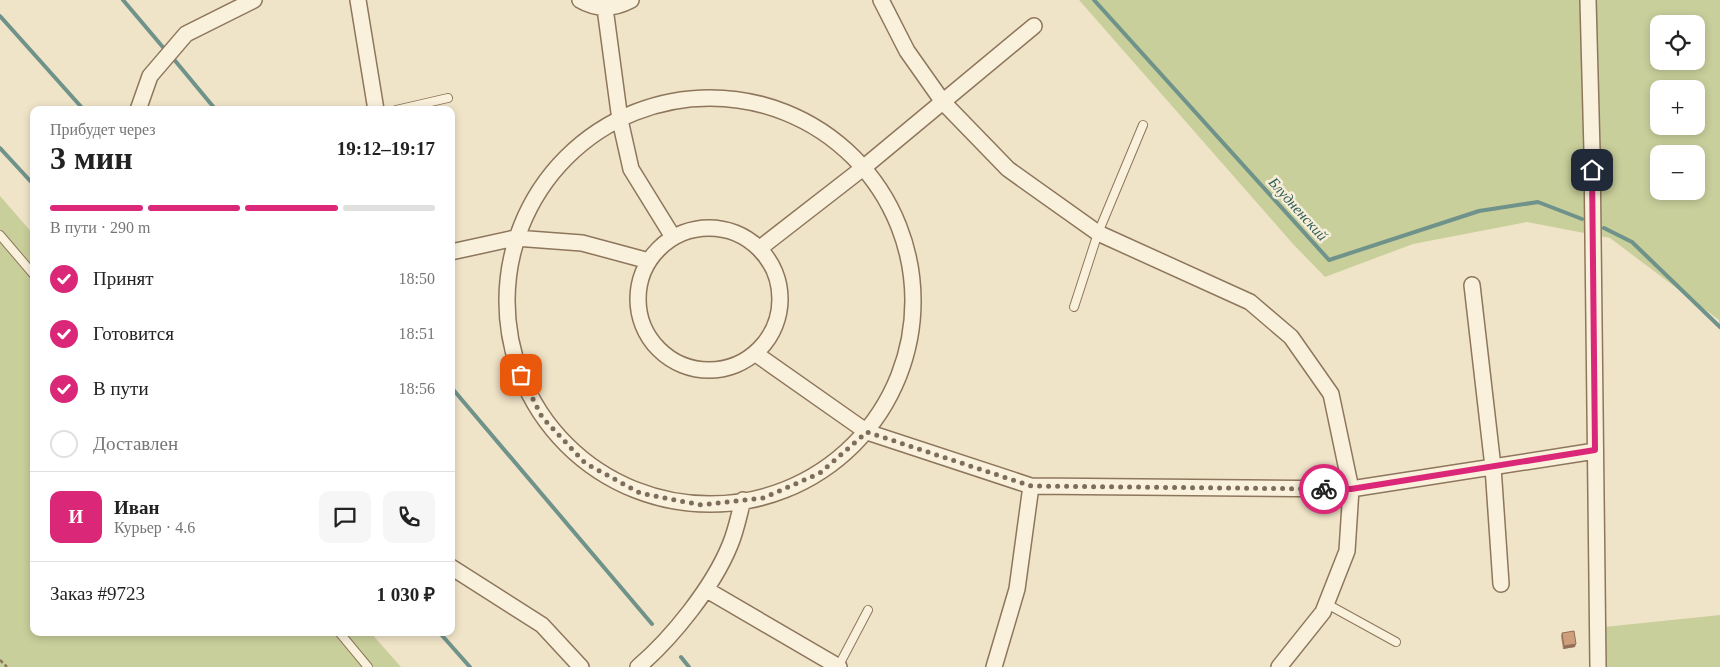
<!DOCTYPE html>
<html lang="ru">
<head>
<meta charset="utf-8">
<style>
	:root { --surface:#fff; --page:#f6f6f6; --text:#222; --muted:#767676; --line:#e0e0e0; --accent:#db2777 }
	body { margin:0; font-family:Georgia,serif; background:var(--page); color:var(--text); height:100vh; display:flex; flex-direction:column; font-size:19px; white-space:nowrap }
	* { box-sizing:border-box; margin:0 }
	p { font-size:16px; color:var(--muted) }
	.icon { flex:none; width:28px; height:28px; fill:none; stroke:currentColor; stroke-width:2; stroke-linecap:round; stroke-linejoin:round }
	.map { position:relative; flex:1; overflow:hidden }
	.drawer { position:absolute; left:30px; top:106px; width:425px; height:530px; display:flex; flex-direction:column; background:var(--surface); border-radius:10px; box-shadow:0 2px 8px #0003 }
	.drawer>* { flex:none }
	.fabs { position:absolute; left:1650px; top:15px; display:grid; gap:10px }
	.fabs a { display:grid; place-items:center; width:55px; height:55px; border-radius:10px; background:var(--surface); box-shadow:0 2px 8px #0003; font-size:25px }
	.pin { position:absolute; display:grid; place-items:center; width:42px; height:42px; color:#fff; margin:-21px; border-radius:10px; box-shadow:0 2px 8px #0006 }
	.courier { position:absolute; display:grid; place-items:center; width:50px; height:50px; margin:-25px; border:4px solid #db2777; border-radius:50%; background:#fff; color:#222; box-shadow:0 1px 6px #0007 }
	.head em { font-style:normal; font-weight:700 }
	.head div { display:flex; flex-direction:column-reverse }
	.head { display:flex; align-items:center; justify-content:space-between; height:85px; padding:0 20px }
	h1 { font-size:32px; font-weight:700; line-height:38px }
	.bar { display:grid; grid-template-columns:repeat(4,1fr); gap:8px 5px; align-content:center; height:60px; padding:0 20px }
	.bar i { height:6px; border-radius:4px; background:var(--line) }
	.bar .active { background:var(--accent) }
	.bar p { grid-column:span 4 }
	.line { display:flex; align-items:center; gap:12px; padding:0 20px; border-top:1px solid var(--line) }
	.line div { flex:1 }
	.round { display:grid; place-items:center; flex:none; width:52px; height:52px; border-radius:10px; background:var(--page) }
	ol { padding:0 20px; list-style:none }
	li { display:flex; align-items:center; gap:15px; height:55px }
	li p { margin-inline-start:auto }
	li .icon { padding:5px; border-radius:50%; background:var(--accent); color:#fff; stroke-width:4 }
	li:last-child { color:var(--muted) }
	li i { width:28px; height:28px; border:2px solid var(--line); border-radius:50% }
	.map>svg:first-child { display:block }
	.green { fill:#c9cf9b; fill-rule:evenodd }
	.lines { fill:none; stroke-linecap:round; stroke-linejoin:round }
	.stream { stroke:#6f938a; stroke-width:4 }
	.service-casing { stroke:#8d765c; stroke-width:10 }
	.minor-casing { stroke:#8d765c; stroke-width:18 }
	.path { stroke:#8d765c; stroke-width:2.5; stroke-dasharray:4 2.5; stroke-linecap:butt }
	.service { stroke:#faf1dc; stroke-width:8 }
	.minor { stroke:#faf1dc; stroke-width:15 }
	.wall { fill:#b2896c }
	.shaded-wall { fill:#916f58 }
	.building { fill:#cf9f7d; stroke:#916f58 }
	.done { stroke:#7c6e5b; stroke-width:5; stroke-dasharray:0 9 }
	.route { stroke:#db2777; stroke-width:6 }
	.labels { text-anchor:middle; stroke-width:5; stroke-linejoin:round; paint-order:stroke }
	.water-label { font-size:15px; font-style:italic; fill:#2f5d5a; stroke:#f7eed8 }
</style>
</head>
<body>
<div class="map">
<svg width="1720" height="667" viewBox="0 0 1720 667">
	<rect width="100%" height="100%" fill="#f0e4c8"/>
	<path class="green" d="M1079 0H1720V333L1719 320 1610 238 1527 222 1413 244 1325 277 1293 244ZM1659 24H1696V61H1659ZM1659 89H1696V126H1659ZM1659 154H1696V191H1659Z
		M0 196 34 235V632L371 633 401 667H0Z
		M1720 615V667H1605L1604 627Z"/>
	<g class="lines">
		<path class="stream" d="M123 0 167 52
			M1094 0 1329 260 1479 211 1538 202 1582 219
			M0 16 84 110
			M172 57 216 110
			M0 148 34 185
			M1604 228 1632 242 1720 327
			M451 387 652 624
			M439 632 470 667
			M681 657 689 667"/>
		<g class="service-casing">
			<path id="service" d="M396 110 448 98
				M0 235 34 275
				M1074 307 1098 233 1143 125
				M1327 604 1396 642
				M339 632 368 667
				M838 667 868 610"/>
		</g>
		<g class="minor-casing">
			<path id="minor" d="M358 0 376 110
				M580 0C597 10 614 9 631 0
				M881 0 907 51 943 102 1008 169 1098 233 1250 302 1291 337 1331 394 1351 489 1347 551 1323 612 1279 667
				M1588 0 1592 151 1598 667
				M605 8 620 120 631 169 673 237
				M507 301a203 203 0 1 1 406 0a203 203 0 1 1-406 0Z
				M138 110 150 76 186 34 254 0
				M638 299a71 71 0 1 1 142 0a71 71 0 1 1-142 0Z
				M760 248 863 168 1034 26
				M451 252 515 238 582 243 649 261
				M1472 285 1493 467 1501 584
				M756 354 867 432 1031 486 1351 489 1595 451
				M451 567 542 625 581 667
				M707 590 839 667
				M638 667C672 638 713 587 730 545 736 531 739 515 743 500
				M994 667 1017 589 1031 486"/>
		</g>
		<path class="path" d="M0 660 7 667"/>
		<use href="#service" class="service"/>
		<use href="#minor" class="minor"/>
	</g>
	<path class="wall" d="M1562 633 1575 647 1563 649 1561 636Z"/>
	<path class="shaded-wall" d="M1576 644 1575 647 1563 649 1564 646Z"/>
	<path class="building" d="M1574 631 1576 644 1564 646 1562 633Z"/>
	<g class="lines">
		<path class="done" d="M521 375 542 417 585 463 640 493 701 505 763 498 777 492 820 473 867 432 1031 486 1324 489"/>
		<path class="route" d="M1324 489H1351L1595 450 1592 170"/>
	</g>
	<g class="labels">
		<g class="water-label">
			<text transform="translate(1298 209) rotate(48)" y="5">Блудненский</text>
		</g>
	</g>
</svg>
<div class="fabs">
<a><svg class="icon" aria-label="locate" viewBox="0 0 24 24"><circle cx="12" cy="12" r="6"/><path d="M12 2v4M12 18v4M2 12h4M18 12h4"/></svg></a>
<a>+</a>
<a>−</a>
</div>
<div class="pin" style="left:521px;top:375px;background:#ea580c"><svg class="icon" aria-label="bag" viewBox="0 0 24 24"><path d="M5 8h14l-1 12H6zM9 8a3 3 0 0 1 6 0"/></svg></div>
<div class="pin" style="left:1592px;top:170px;background:#1f2937"><svg class="icon" aria-label="home" viewBox="0 0 24 24"><path d="M3 11l9-7 9 7M6 9v11h12V9"/></svg></div>
<div class="courier" style="left:1324px;top:489px"><svg class="icon" aria-label="bike" viewBox="0 0 24 24"><circle cx="6" cy="16" r="4"/><circle cx="18" cy="16" r="4"/><path d="M6 16l4-8h5l3 8M10 8l3 8H6M13 5h3"/></svg></div>
<section class="drawer">
<div class="head"><div><h1>3 мин</h1><p>Прибудет через</p></div><em>19:12–19:17</em></div>
<div class="bar"><i class="active"></i><i class="active"></i><i class="active"></i><i></i><p>В пути · 290 m</p></div>
<ol>
<li><svg class="icon" aria-label="check" viewBox="0 0 24 24"><path d="M5 12l5 5 9-10"/></svg>Принят<p>18:50</p></li>
<li><svg class="icon" aria-label="check" viewBox="0 0 24 24"><path d="M5 12l5 5 9-10"/></svg>Готовится<p>18:51</p></li>
<li><svg class="icon" aria-label="check" viewBox="0 0 24 24"><path d="M5 12l5 5 9-10"/></svg>В пути<p>18:56</p></li>
<li><i></i>Доставлен</li>
</ol>
<div class="line" style="height:90px"><b class="round" style="background:var(--accent);color:#fff">И</b><div><b>Иван</b><p>Курьер · 4.6</p></div><a class="round"><svg class="icon" aria-label="chat" viewBox="0 0 24 24"><path d="M4 5h16v11H9l-5 4z"/></svg></a><a class="round"><svg class="icon" aria-label="phone" viewBox="0 0 24 24"><path d="M5 4h4l2 5-3 2q2 4 5 5l2-3 5 2v4C11 20 4 13 5 4z"/></svg></a></div>
<div class="line" style="height:65px"><div>Заказ #9723</div><b>1 030 ₽</b></div>
</section>
</div>
</body>
</html>
